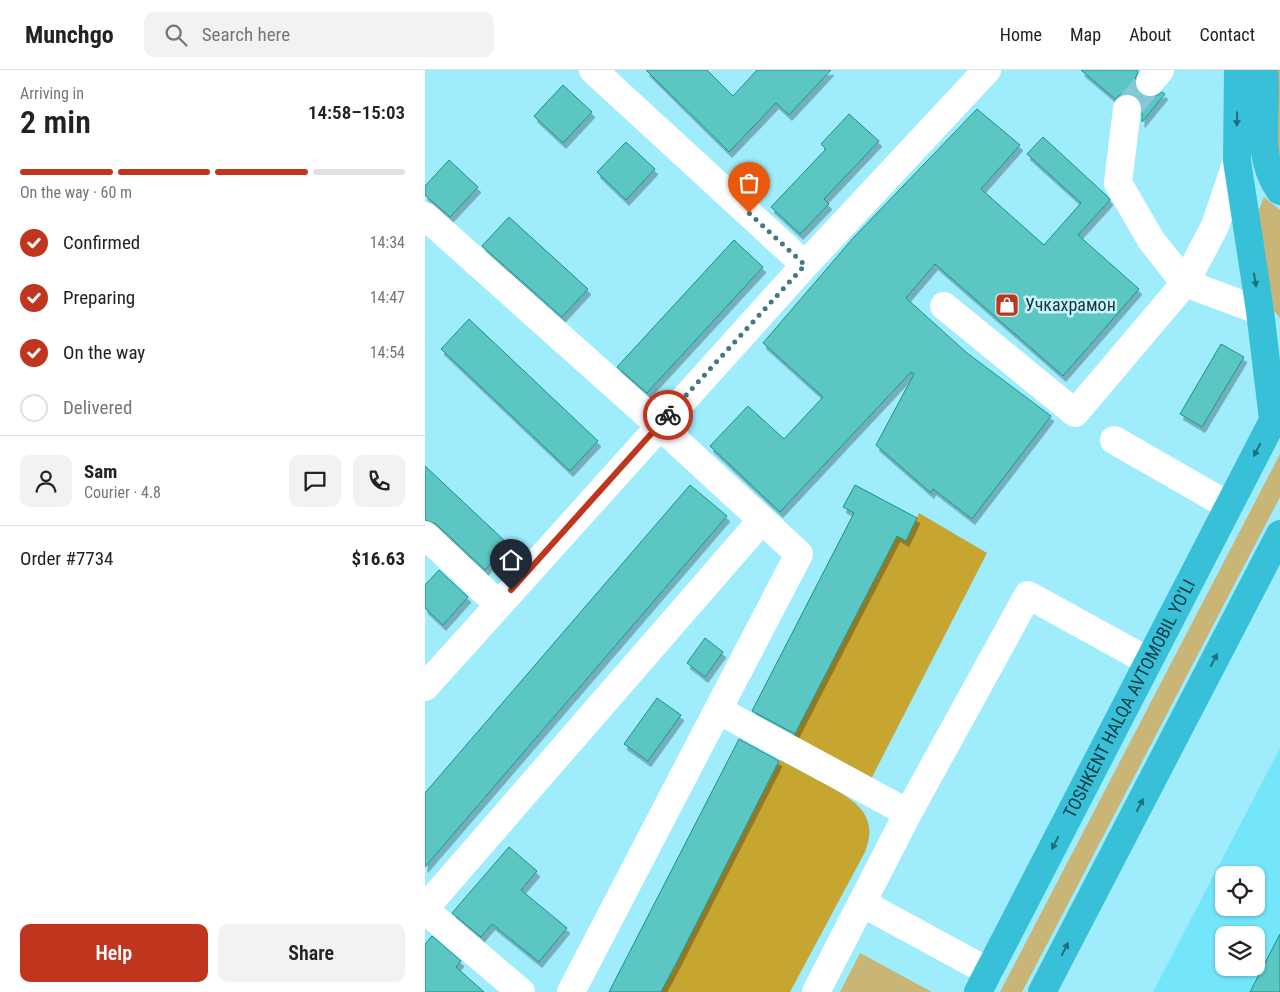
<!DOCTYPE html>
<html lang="en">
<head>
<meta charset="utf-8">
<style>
	:root { --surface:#fff; --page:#f2f2f2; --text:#222; --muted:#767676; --line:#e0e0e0; --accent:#c0351e }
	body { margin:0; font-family:"Roboto Condensed",sans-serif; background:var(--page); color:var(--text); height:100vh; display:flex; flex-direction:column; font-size:19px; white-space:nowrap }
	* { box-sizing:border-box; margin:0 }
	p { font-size:16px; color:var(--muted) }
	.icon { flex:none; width:28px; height:28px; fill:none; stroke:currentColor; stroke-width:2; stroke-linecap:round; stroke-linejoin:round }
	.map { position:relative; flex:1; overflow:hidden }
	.sheet { display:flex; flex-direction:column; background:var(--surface); width:425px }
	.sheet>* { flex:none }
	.buttons { position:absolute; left:790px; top:796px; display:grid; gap:10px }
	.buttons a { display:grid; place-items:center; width:50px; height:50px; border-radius:10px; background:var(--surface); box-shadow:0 1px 4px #0004; font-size:25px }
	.pin { position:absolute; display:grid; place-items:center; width:42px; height:42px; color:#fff; margin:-51px -21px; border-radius:50% 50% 50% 0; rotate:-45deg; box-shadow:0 0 5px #0007 }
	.pin .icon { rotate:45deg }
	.courier { position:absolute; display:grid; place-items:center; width:50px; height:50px; margin:-25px; border:4px solid #c0351e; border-radius:50%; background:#fff; color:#222; box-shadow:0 1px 6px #0007 }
	.summary em { font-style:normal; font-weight:600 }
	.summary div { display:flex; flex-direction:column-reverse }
	.summary { display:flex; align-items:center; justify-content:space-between; height:85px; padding:0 20px }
	h1 { font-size:32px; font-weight:600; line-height:38px }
	.bar { display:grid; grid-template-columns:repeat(4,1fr); gap:8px 5px; align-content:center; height:60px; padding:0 20px }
	.bar i { height:6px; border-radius:4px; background:var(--line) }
	.bar .on { background:var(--accent) }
	.bar p { grid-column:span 4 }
	.line { display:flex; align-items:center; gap:12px; padding:0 20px; border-top:1px solid var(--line) }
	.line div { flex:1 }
	.round { display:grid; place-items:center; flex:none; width:52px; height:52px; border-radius:10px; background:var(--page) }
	ol { padding:0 20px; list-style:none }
	li { display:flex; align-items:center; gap:15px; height:55px }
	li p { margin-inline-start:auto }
	li .icon { padding:5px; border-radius:50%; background:var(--accent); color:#fff; stroke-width:4 }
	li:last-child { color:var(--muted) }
	li i { width:28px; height:28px; border:2px solid var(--line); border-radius:50% }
	.button { display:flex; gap:10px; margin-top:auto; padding:10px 20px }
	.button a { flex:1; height:58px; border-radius:10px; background:var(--accent); color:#fff; font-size:20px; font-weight:600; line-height:58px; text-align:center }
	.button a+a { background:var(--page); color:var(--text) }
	header { display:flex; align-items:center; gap:30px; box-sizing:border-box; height:70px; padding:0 25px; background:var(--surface); border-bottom:1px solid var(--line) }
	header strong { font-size:24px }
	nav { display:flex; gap:28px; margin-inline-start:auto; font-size:18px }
	.search { width:350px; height:45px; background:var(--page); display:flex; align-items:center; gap:12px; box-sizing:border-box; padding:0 18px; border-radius:10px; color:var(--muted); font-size:19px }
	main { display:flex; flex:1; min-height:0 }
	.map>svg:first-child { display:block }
	.built { fill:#73e6fc; fill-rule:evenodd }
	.green { fill:#c9b575 }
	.forest { fill:#c6a530 }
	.building { fill:#5bc6c2; stroke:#16928e; filter:url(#shadow) }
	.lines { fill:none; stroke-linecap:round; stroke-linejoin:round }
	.minor-tunnel { stroke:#82c8d7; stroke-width:28; stroke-dasharray:28 14; stroke-linecap:butt }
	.minor { stroke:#fff; stroke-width:28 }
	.highway { stroke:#37c0d7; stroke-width:28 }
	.oneway { fill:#1e707e }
	.done { stroke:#407883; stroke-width:5; stroke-dasharray:0 9 }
	.route { stroke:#c0351e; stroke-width:6 }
	.labels { text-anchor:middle; stroke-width:5; stroke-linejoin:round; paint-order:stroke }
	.poi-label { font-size:18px; fill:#0d3a42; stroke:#cef2fa; text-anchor:start }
	.street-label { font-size:18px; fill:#0d3a42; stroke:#cef2fa }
</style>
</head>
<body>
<header>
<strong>Munchgo</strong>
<div class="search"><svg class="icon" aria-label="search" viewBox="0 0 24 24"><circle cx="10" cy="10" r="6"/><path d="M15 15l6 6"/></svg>Search here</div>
<nav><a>Home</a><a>Map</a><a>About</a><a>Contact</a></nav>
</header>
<main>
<section class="sheet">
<div class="summary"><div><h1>2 min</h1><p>Arriving in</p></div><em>14:58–15:03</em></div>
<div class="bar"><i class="on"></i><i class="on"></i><i class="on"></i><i></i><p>On the way · 60 m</p></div>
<ol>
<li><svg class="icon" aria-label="check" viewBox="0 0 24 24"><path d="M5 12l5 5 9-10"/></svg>Confirmed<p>14:34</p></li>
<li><svg class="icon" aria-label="check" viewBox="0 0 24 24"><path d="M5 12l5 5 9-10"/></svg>Preparing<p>14:47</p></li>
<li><svg class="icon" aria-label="check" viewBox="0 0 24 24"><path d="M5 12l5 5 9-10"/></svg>On the way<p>14:54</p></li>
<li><i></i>Delivered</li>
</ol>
<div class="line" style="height:90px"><a class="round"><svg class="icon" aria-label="person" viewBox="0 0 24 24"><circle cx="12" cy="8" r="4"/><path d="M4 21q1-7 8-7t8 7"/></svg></a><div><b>Sam</b><p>Courier · 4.8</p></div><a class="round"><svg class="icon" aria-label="chat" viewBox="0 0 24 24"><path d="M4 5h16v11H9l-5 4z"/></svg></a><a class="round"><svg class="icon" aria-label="phone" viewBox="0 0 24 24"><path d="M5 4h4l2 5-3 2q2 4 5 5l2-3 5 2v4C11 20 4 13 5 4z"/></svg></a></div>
<div class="line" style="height:65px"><div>Order #7734</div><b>$16.63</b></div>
<div class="button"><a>Help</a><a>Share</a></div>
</section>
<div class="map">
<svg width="855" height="922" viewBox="0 0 855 922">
	<defs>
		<filter id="shadow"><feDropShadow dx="3" dy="5.5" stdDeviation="0" flood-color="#0004"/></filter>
	</defs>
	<rect width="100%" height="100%" fill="#9fecfc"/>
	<path class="built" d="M855 678V922H728ZM799 805H831V838H799ZM799 865H831V898H799Z"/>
	<path class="green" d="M851 0H855V87L852 77Z
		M839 127 855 140V248L849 241 833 142Z
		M855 384V427L597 922H575Z
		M435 883 507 922H415Z"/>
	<path class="forest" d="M494 443 562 483 443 715 365 673 472 466 481 470Z
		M355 690C370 698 385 706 400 714 429 730 455 744 440 782L365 922H234Z"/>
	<path class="building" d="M221 0H282L308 26 332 0H406L364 45 351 33 304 82Z
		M656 0H712L713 2 710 9V17L715 24 723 27 731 26 737 22 740 24 717 52V33L712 27 703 24H696L690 29Z
		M138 15 167 42 138 73 109 46Z
		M552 39 595 75 556 119 619 175 656 133 602 84 618 67 682 126 685 130 653 165 714 219 638 306 510 194 481 228 542 283 626 346 547 449 508 419 506 423 451 375 489 304 486 302 355 442 285 376 323 336 359 369 398 327 338 273 429 167Z
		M424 44 454 71 399 129 404 134 375 164 346 137 401 79 396 74Z
		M201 72 230 99 201 130 172 102Z
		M24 90 53 117 25 147 0 125V116Z
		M84 147 163 219 137 247 57 176Z
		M309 170 338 197 222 323 192 297Z
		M44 249 173 371 145 401 16 279Z
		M796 274 819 287 777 357 755 344Z
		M0 396 83 474 60 500 11 454 0 450Z
		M265 415 302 446 0 797V723Z
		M430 415 492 448 481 471 472 466 370 664 327 641 429 443 418 437Z
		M14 500 43 527 18 555 0 538V515Z
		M280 568 298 582 280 607 262 593Z
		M232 628 256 645 223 691 199 674Z
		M314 669 354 691 251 894 236 922H184Z
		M84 777 112 801 96 820 142 858 114 892 67 854 56 867 27 843Z
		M855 864V922H825Z
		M7 866 36 891 31 897 59 922H0V874Z"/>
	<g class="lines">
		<path class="minor-tunnel" d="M702 39 725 12"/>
		<path class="minor" d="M168 0 380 195
			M725 12 735 0
			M702 39 693 113 726 170 760 213 835 241
			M0 146 234 355 374 484 146 922
			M519 236 650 343 760 213 790 156 812 91
			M689 370 804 436
			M0 465 73 534
			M0 617 380 195 562 0
			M293 640 483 743 391 922
			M483 743 603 525 723 591
			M437 833 564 902
			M0 838 336 451
			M0 840 96 922"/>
		<g class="highway">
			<path d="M813 0 812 91 835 241 848 349"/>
			<path d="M839 0C844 41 828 83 855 121"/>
			<path id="s1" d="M553 922 855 337"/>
			<path d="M617 922 855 464"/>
		</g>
	</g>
	<defs><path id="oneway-solid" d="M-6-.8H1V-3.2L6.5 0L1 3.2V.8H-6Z" transform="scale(1.25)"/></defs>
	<g class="oneway">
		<use href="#oneway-solid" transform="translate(812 49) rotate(91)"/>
		<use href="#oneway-solid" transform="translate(830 210) rotate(81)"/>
		<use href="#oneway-solid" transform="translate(832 380) rotate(117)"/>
		<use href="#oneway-solid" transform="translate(789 590) rotate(-63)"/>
		<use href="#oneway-solid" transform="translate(715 735) rotate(-63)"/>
		<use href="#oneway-solid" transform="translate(630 773) rotate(117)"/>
		<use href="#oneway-solid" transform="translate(640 879) rotate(-63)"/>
	</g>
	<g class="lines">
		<path class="done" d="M243 345 380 195 324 143"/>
		<path class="route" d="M86 520 243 345"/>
	</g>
	<defs>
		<g id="shop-square" transform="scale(1.25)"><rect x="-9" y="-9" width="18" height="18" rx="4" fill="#c0351e" stroke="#cef2fa"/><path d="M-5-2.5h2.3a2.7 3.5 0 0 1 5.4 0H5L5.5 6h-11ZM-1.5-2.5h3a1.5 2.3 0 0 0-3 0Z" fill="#fff"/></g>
	</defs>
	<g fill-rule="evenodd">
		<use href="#shop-square" x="582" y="235"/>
	</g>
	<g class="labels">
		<g class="poi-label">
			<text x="600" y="241">Учкахрамон</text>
		</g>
		<g class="street-label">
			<text dy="6" stroke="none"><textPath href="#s1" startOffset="330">TOSHKENT HALQA AVTOMOBIL YO'LI</textPath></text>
		</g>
	</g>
</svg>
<div class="buttons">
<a><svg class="icon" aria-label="locate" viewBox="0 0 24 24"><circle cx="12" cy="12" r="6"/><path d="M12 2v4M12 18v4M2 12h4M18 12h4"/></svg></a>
<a><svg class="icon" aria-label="layers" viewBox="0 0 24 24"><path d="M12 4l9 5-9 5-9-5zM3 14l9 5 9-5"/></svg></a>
</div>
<div class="pin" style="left:324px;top:143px;background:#ea580c"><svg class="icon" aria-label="bag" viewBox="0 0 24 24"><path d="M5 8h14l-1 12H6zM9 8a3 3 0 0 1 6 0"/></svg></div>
<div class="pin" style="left:86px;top:520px;background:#1f2937"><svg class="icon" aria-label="home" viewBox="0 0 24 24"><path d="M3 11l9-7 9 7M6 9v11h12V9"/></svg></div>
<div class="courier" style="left:243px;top:345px"><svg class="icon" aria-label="bike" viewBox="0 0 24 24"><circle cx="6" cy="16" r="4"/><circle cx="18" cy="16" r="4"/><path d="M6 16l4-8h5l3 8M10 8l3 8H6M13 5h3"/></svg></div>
</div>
</main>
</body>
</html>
